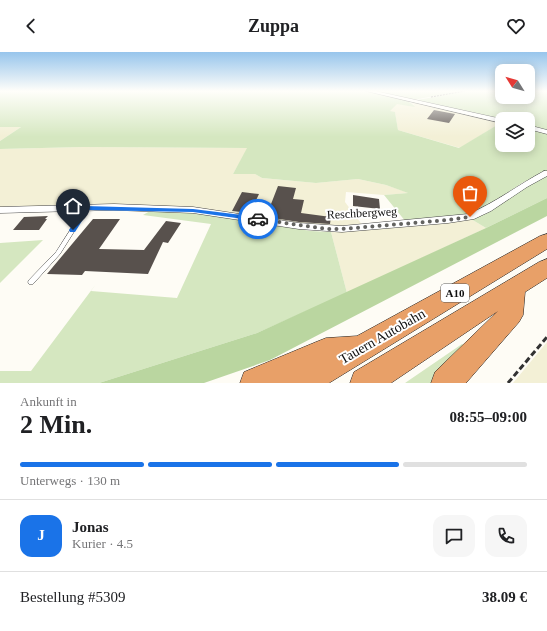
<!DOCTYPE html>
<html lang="de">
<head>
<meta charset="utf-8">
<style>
	:root { --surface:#fff; --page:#f6f6f6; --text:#202124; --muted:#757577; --line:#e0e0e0; --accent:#1a73e8 }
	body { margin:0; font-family:"Times New Roman",serif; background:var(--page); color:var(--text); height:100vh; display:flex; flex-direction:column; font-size:15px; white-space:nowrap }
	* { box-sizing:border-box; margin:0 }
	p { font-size:13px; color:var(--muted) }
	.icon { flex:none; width:22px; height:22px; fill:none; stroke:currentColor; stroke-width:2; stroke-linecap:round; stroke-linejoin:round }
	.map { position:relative; height:331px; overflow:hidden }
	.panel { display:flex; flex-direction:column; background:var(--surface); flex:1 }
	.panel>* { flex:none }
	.needle { width:26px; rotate:307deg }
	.fabs { position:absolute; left:495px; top:12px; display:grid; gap:8px }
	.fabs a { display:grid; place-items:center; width:40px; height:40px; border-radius:8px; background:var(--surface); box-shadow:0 2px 10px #0003; font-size:20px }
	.pin { position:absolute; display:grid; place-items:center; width:34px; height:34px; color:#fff; margin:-41px -17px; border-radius:50% 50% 50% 0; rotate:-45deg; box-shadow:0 0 4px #0007 }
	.pin .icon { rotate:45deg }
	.courier { position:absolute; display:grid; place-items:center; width:40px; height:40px; margin:-20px; border:3px solid #1a73e8; border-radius:50%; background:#fff; color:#222; box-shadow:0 1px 5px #0007 }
	.head em { font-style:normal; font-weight:800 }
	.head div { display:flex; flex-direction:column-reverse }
	.head { display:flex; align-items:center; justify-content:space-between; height:68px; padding:0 20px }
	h1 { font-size:26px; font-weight:800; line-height:30px }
	.bar { display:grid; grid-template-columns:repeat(4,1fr); gap:6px 4px; align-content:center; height:48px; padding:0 20px }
	.bar i { height:5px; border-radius:3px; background:var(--line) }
	.bar .current { background:var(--accent) }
	.bar p { grid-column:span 4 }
	.line { display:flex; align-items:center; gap:10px; padding:0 20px; border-top:1px solid var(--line) }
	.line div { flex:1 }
	.round { display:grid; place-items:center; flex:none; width:42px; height:42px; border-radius:12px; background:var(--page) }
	header { display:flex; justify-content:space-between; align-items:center; height:52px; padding:0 20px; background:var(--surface); font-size:18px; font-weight:800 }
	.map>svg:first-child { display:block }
	.farmland { fill:#f3f0d6 }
	.green { fill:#d5e7c0 }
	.forest { fill:#bad6a0 }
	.building { fill:#58514d }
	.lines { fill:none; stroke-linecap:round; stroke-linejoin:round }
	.service-casing { stroke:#434343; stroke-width:1 }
	.minor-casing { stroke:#434343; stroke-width:1 }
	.motorway-casing { stroke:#212121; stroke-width:1 }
	.path-far1 { stroke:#323232; stroke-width:1; stroke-dasharray:2 1; stroke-linecap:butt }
	.path { stroke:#323232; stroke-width:3; stroke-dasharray:6 3; stroke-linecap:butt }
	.service { fill:#fff; fill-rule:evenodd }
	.minor { fill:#fff; fill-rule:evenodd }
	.motorway { fill:#e8a068; fill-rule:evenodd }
	.route { fill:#1a73e8 }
	.done { stroke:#636360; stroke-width:4; stroke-dasharray:0 7.2 }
	.labels { text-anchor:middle; stroke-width:4; stroke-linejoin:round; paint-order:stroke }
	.shield { fill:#fff; stroke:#585858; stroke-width:1 }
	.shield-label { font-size:11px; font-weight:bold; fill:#101010 }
	.street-label { font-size:12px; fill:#101010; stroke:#fff }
	.near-street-label { font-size:14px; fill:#101010; stroke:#fff }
</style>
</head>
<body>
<header><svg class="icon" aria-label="back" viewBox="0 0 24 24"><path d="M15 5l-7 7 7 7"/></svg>Zuppa<svg class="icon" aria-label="heart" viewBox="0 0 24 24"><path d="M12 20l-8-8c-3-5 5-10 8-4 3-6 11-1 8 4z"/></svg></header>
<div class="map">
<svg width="547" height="331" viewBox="0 0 547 331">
	<rect width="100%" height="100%" fill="#fefcf5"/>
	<path class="farmland" d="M411 50 421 52 502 70 460 96 398 78 395 61 389 59 397 51 414 53Z
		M0 75H21L0 89Z
		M83 95 248 96 233 122H255L262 126 316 131 358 127 386 133 409 141 384 143 346 140 345 150 363 174 329 175 211 158 0 156V97Z
		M471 167 486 176 347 241 331 180 453 169Z
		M547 290V331H513Z"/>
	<path class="green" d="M0 39H365C377 42 409 45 415 55L397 52 390 59 395 60 398 78 459 96 502 70V93H528V76L547 81V119L522 131 482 158 465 163 406 170 384 143 408 141 386 133 358 127 316 131 262 126 255 122H233L247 96 83 95 0 97V89L21 75H0Z
		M379 39H462L413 48 378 41Z
		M467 39H502V45H528V39H547V79L528 75V67H502L417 48Z
		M547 123V146L486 176 471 167 522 135Z
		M150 159 208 162 311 179 331 180 347 241 257 281 99 331H0V319H31L96 232 91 239 177 246 211 172 143 163Z
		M43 188 0 231V191Z
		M462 292 466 295 432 331H405Z"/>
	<path class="forest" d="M547 146V164L270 308 204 331H99L257 281 486 176Z"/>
	<path class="building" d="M434 58 455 62 449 71 427 67Z
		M278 134 296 136 293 147 304 148 301 161 331 165 330 172 299 170 266 165Z
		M242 140 259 142 250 161 232 159Z
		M353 143 379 147 380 157 353 154Z
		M48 164 45 167H47L39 178H13L24 165Z
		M93 167H120L99 197 144 198 166 169 181 171 168 191 163 190 148 222 85 219 82 223 47 222Z"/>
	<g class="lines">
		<g class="service-casing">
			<path id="service" d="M85 155H87L89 156 60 202 33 232H29L28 230 29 228 56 200Z"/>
		</g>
		<g class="minor-casing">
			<path id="minor" d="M366 39H375L502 67V71Z
				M528 73 547 78V82L528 77Z
				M544 119H547V124L527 135 491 159 474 167 448 171 342 180 299 177 193 161 114 158 0 161V155L114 152 193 155 299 171 342 174 468 162C495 151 518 133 544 119Z"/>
		</g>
		<g class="motorway-casing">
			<path id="motorway" d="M547 182V197L329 331H240L244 320 316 290 326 286 357 284 540 184Z
				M547 207V226L525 240 523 263 519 270 466 331H431L435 320 498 259 391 331H350L354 320 539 210Z"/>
		</g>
		<path class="path-far1" d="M431 45 465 39"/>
		<path class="path" d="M508 331 547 285"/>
		<use href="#service" class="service"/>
		<use href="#minor" class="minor"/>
		<use href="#motorway" class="motorway"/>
	</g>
	<linearGradient id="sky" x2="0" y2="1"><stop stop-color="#97c5ec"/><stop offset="0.46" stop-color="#fffefa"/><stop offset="1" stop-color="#fffefa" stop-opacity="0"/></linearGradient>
	<rect width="547" height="85" fill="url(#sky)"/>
	<path class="route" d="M85 154 193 157 258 165 261 167 258 169 193 160 89 158 75 180H70L69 178Z"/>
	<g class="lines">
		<path class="done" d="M258 167 327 177H342L448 168 470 165"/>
	</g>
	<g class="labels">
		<rect class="shield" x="441" y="232" width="28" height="18" rx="3"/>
		<g class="shield-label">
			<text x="455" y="245">A10</text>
		</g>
		<g class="street-label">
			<text transform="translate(362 161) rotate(-3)" y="4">Reschbergweg</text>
		</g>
		<g class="near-street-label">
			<text transform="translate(382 284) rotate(-30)" y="5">Tauern Autobahn</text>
		</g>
	</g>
</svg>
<div class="fabs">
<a><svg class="needle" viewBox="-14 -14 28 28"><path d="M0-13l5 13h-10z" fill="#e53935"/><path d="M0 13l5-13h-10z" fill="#757577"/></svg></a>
<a><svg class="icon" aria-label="layers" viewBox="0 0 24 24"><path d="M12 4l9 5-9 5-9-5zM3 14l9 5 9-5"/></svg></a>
</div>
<div class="pin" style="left:470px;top:165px;background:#ea580c"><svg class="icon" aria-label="bag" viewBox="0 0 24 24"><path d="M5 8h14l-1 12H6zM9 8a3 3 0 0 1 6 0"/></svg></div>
<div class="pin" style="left:73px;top:178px;background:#1f2937"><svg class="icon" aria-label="home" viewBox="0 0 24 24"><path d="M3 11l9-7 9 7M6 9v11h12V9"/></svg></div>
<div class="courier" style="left:258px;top:167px"><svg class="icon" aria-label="car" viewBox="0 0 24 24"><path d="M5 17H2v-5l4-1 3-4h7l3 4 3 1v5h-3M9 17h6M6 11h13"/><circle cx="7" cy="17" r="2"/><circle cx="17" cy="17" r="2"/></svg></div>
</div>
<section class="panel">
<div class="head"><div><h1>2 Min.</h1><p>Ankunft in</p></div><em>08:55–09:00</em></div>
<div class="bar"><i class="current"></i><i class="current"></i><i class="current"></i><i></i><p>Unterwegs · 130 m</p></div>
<div class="line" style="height:72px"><b class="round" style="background:var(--accent);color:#fff">J</b><div><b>Jonas</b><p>Kurier · 4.5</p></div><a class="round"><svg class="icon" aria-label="chat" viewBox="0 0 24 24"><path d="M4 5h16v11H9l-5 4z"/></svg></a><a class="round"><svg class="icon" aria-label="phone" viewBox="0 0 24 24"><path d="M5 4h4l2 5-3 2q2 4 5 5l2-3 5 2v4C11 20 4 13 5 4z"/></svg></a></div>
<div class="line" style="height:52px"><div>Bestellung #5309</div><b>38.09 €</b></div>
</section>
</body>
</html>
